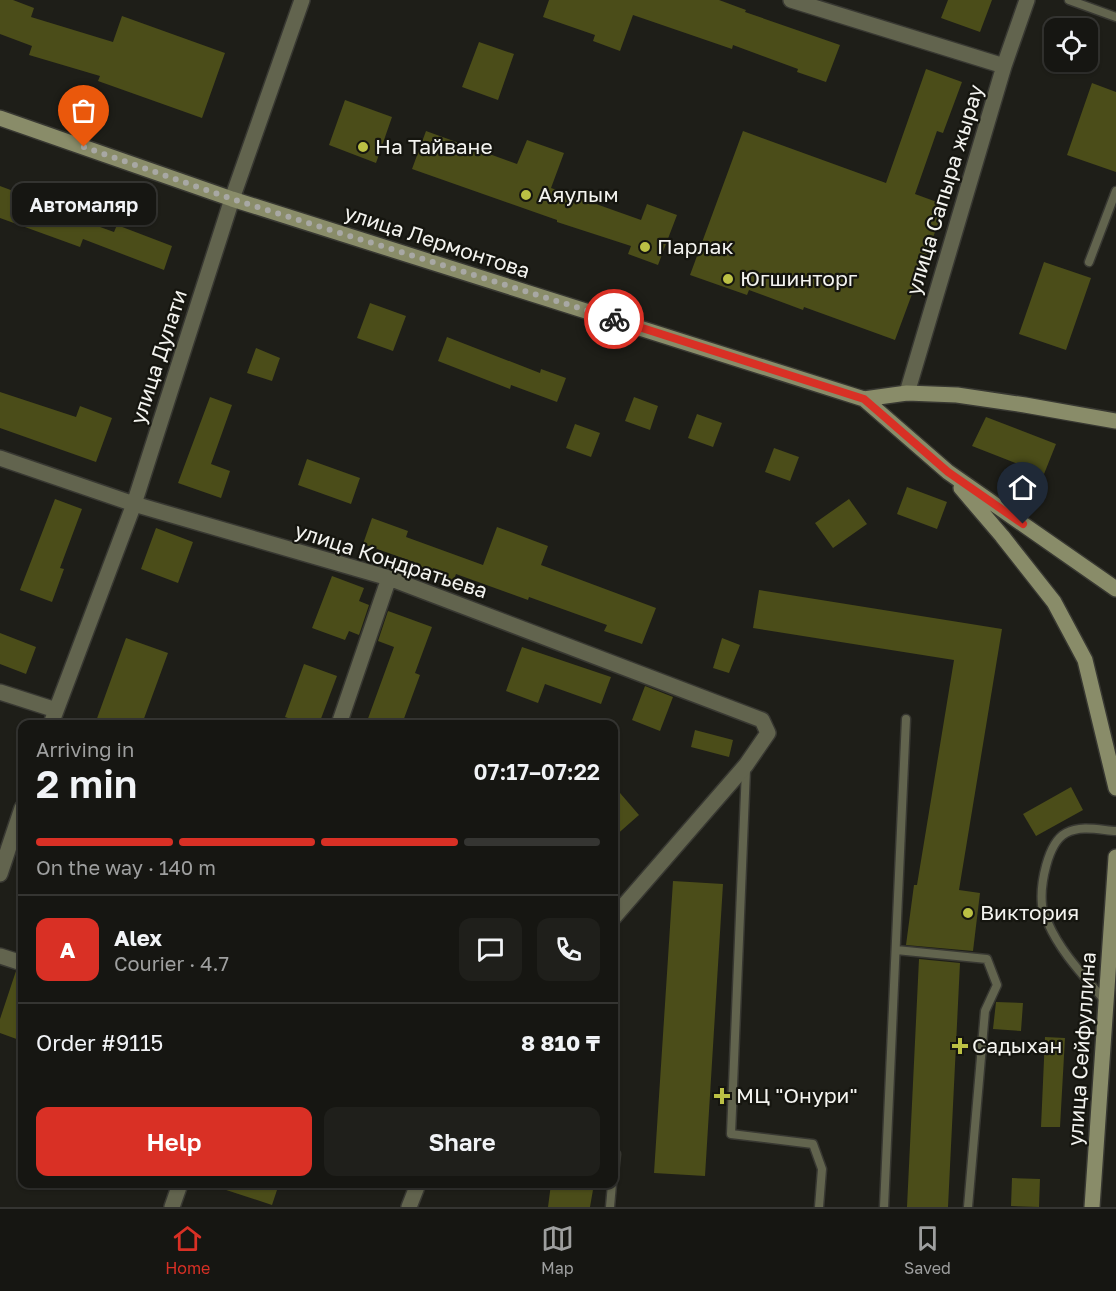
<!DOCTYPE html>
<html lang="en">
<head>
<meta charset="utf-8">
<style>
	:root { --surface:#161612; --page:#1f1f1b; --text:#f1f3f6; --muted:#9e9f9f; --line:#353532; --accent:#d93025 }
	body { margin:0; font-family:"Golos Text",sans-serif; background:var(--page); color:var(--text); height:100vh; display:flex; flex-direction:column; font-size:22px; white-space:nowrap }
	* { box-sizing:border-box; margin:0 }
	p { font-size:20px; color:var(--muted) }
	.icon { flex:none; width:33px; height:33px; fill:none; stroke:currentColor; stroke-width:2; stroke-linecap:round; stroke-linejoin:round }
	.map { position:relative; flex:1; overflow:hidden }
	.sheet { position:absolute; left:18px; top:720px; width:600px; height:468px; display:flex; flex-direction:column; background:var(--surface); border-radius:12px; box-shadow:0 2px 4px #0004,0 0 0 2px var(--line) }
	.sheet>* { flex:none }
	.buttons { position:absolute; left:1044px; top:18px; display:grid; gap:12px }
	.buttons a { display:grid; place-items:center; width:54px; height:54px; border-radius:12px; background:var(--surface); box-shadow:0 2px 4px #0004,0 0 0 2px var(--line); font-size:30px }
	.pin { position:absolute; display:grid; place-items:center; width:51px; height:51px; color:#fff; margin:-62px -26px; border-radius:50% 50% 50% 0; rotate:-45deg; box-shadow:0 0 6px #0007 }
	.pin .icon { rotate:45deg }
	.courier { position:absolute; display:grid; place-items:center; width:60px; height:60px; margin:-30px; border:4px solid #d93025; border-radius:50%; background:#fff; color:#222; box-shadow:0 2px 8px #0007 }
	.bubble { position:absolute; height:42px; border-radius:12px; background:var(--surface); box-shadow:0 2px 4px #0004,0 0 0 2px var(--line); font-size:20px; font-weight:600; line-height:42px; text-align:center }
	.headline em { font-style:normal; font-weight:600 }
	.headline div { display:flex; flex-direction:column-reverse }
	.headline { display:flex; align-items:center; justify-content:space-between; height:102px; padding:0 18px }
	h1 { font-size:39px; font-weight:600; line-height:45px }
	.bar { display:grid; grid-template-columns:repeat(4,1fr); gap:9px 6px; align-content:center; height:72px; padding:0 18px }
	.bar i { height:8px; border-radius:4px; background:var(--line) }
	.bar .current { background:var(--accent) }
	.bar p { grid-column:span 4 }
	.line { display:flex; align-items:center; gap:15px; padding:0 18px; border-top:2px solid var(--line) }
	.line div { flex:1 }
	.round { display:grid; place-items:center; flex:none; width:63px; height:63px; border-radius:12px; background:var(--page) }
	.cta { display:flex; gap:12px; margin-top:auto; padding:12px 18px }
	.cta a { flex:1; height:69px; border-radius:12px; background:var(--accent); color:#fff; font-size:24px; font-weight:600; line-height:69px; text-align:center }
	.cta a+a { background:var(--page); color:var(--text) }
	.tab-bar { display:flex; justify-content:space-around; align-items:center; height:84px; border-top:2px solid var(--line); background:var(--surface); font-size:16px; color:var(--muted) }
	.tab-bar a { display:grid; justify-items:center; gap:3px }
	.tab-bar .current { color:var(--accent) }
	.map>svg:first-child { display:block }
	.building { fill:#4b4d19 }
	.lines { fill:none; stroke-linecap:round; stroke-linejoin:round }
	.lane-casing { stroke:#383832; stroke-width:11 }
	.street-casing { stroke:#383832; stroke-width:18 }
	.secondary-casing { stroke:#383832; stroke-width:18 }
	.lane { stroke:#62644e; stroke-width:8 }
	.street { stroke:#62644e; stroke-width:15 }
	.secondary { stroke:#898c69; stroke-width:15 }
	.done { stroke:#a8a8a4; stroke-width:6; stroke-dasharray:0 10.8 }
	.route { stroke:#d93025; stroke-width:8 }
	.poi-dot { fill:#bbc044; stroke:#15150f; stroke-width:2 }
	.labels { text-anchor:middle; stroke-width:4.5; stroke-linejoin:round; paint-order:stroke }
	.poi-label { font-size:21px; fill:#f3f3ef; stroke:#15150f; text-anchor:start }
	.street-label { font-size:21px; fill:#f3f3ef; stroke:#15150f }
</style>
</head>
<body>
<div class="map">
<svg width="1116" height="1207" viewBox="0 0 1116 1207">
	<rect width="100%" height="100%" fill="#1e1e18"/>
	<path class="building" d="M0 0H13L34 8 31 17 113 42 122 16 225 53 202 118 98 81 100 76 29 55 32 46 0 34Z
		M549 0H719L746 10 745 12 840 45 826 82 797 72 798 69 733 45 732 49 633 15 620 51 593 41 595 35 543 17Z
		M948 0H992L980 32 941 18Z
		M479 42 514 54 498 100 462 87Z
		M926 69 962 82 943 133 937 131 915 194 945 205 895 340 804 307 803 310 749 290 747 295 690 275 743 131 886 183Z
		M1092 83 1116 92V172L1067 155Z
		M345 100 392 117 376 163 329 145Z
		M426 131 517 164 527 140 564 153 551 188 641 220 647 204 677 215 658 265 628 254 631 246 557 222V220L412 169Z
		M0 186 40 201 45 188 70 196 64 214 114 232 117 225 172 246 164 270 83 239 80 247 0 218Z
		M1044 262 1091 278 1066 350 1019 334Z
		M370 303 406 316 393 351 357 338Z
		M447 337 540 373 541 369 566 378 557 402 511 385 510 389 438 361Z
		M256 348 280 358 272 381 247 373Z
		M0 392 76 417 80 406 112 418 96 462 0 428Z
		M210 397 232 405 211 464 230 471 221 498 178 483Z
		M634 397 658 406 650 430 625 421Z
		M697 414 722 423 713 447 688 438Z
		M986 417 1056 444 1044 474 972 446Z
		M575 424 600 433 591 457 566 448Z
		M774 448 799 457 790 481 765 472Z
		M307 459 360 478 351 504 298 485Z
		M907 487 947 502 937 529 897 514Z
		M55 499 82 509 60 568 64 569 52 602 20 590Z
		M849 499 867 524 833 548 815 523Z
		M372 518 408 531 406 537 483 565 497 527 548 546 541 565 656 608 642 644 604 631 607 625 529 597 528 600 456 574 453 582 412 567 414 562 363 544Z
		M156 528 193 542 178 583 141 569Z
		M332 576 364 588 359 601 369 605 359 635 349 631 345 640 312 628Z
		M759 590 1002 629 959 890 980 893 973 951 906 945 914 885H917L954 660 753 628Z
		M388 611 432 627 415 673 420 675 402 724H366L394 647 378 641Z
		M0 633 36 647 26 674 0 664Z
		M126 638 168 653 142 724H95Z
		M722 638 740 645 729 673 713 668Z
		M522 647 611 677 601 704 545 684 538 703 506 691Z
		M304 664 337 676 319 724H305L285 717Z
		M645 686 673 697 660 731 632 720Z
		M695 730 733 740 729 757 691 747Z
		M614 786 639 815 614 837Z
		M1071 787 1083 810 1036 836 1023 814Z
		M673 881 723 884 705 1176 654 1173Z
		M919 959 960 963 948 1207H907Z
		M16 971 22 973V1041L0 1033V1019Z
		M996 1002 1023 1003 1021 1031 993 1029Z
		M1045 1037 1065 1038 1060 1127H1041Z
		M1012 1178 1040 1179 1039 1207 1011 1206Z
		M218 1184H279L272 1205 217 1187Z
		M551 1184H594L590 1207H548Z"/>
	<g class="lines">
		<g class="lane-casing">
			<path id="lane" d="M1069 0 1116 17
				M1089 262 1116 191
				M746 769 731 1134 813 1144 822 1169 819 1207
				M896 950 987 959 997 985 985 1011 968 1207
				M1106 1002C1085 977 1061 953 1048 923 1046 918 1042 911 1042 905 1040 886 1047 843 1066 833 1081 825 1100 830 1116 831
				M614 1174 616 1154
				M610 1207 612 1184
				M884 1207 906 719"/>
		</g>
		<g class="street-casing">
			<path id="street" d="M791 0 1004 66
				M907 393 1004 66 1027 0
				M0 458 134 504 389 578 762 720 768 733 746 765 614 917
				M0 692 56 710
				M51 724 134 504 232 199 302 0
				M339 724 389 578
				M0 874 22 808
				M0 956 22 963
				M172 1207 180 1184
				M409 1207 418 1184"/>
		</g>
		<g class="secondary-casing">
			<path id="secondary" d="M0 118 232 199 864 399 948 472 1116 589
				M864 399 907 393 957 395 1025 405 1116 421
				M961 488 1002 536 1054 602 1085 660 1116 788
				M1092 1207 1116 857"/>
		</g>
		<use href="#lane" class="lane"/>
		<use href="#street" class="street"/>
		<use href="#secondary" class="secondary"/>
	</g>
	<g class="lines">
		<path class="done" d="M84 147 232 199 614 319"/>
		<path class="route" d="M614 319 864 399 948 472 1023 524"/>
	</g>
	<g class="poi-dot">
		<circle cx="363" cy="147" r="6"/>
		<circle cx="526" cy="195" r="6"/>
		<circle cx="645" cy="247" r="6"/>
		<circle cx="728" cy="279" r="6"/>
		<circle cx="968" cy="913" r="6"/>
		<path d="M957 1037h6v6h6v6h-6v6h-6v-6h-6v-6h6z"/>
		<path d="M719 1087h6v6h6v6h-6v6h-6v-6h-6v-6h6z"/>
	</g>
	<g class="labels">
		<g class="poi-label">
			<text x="375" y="154">На Тайване</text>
			<text x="538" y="202">Аяулым</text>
			<text x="657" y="254">Парлак</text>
			<text x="740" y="286">Югшинторг</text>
			<text x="980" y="920">Виктория</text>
			<text x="972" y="1053">Садыхан</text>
			<text x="736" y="1103">МЦ "Онури"</text>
		</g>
		<g class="street-label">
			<text transform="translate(945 190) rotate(-73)" y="7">улица Сапыра жырау</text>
			<text transform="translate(437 242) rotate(18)" y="7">улица Лермонтова</text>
			<text transform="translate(159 357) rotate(-72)" y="7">улица Дулати</text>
			<text transform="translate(391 561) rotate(18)" y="7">улица Кондратьева</text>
			<text transform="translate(1082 1049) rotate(-86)" y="7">улица Сейфуллина</text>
		</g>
	</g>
</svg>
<div class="buttons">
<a><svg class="icon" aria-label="locate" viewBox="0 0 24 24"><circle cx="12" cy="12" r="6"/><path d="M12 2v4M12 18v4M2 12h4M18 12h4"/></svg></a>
</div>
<div class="pin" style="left:84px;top:147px;background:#ea580c"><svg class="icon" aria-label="bag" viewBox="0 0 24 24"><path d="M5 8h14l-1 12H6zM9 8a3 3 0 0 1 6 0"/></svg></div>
<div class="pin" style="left:1023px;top:524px;background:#1f2937"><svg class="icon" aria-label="home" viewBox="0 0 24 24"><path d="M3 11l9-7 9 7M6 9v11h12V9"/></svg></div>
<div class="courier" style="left:614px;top:319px"><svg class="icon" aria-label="bike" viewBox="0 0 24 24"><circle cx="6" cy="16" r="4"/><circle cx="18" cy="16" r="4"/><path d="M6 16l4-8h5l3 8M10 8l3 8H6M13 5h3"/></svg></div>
<div class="bubble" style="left:12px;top:183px;width:144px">Автомаляр</div>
<section class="sheet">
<div class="headline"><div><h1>2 min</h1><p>Arriving in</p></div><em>07:17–07:22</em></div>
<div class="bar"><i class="current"></i><i class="current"></i><i class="current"></i><i></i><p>On the way · 140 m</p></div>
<div class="line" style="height:108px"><b class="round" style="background:var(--accent);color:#fff">A</b><div><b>Alex</b><p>Courier · 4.7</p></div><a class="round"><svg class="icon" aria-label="chat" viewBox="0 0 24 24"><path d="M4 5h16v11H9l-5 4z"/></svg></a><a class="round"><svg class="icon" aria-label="phone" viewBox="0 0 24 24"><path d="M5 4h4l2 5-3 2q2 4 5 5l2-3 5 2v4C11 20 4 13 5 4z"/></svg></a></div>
<div class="line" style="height:78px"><div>Order #9115</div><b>8 810 ₸</b></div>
<div class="cta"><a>Help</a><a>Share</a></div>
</section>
</div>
<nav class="tab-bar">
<a class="current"><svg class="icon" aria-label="home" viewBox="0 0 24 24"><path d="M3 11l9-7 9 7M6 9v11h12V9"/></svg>Home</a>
<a><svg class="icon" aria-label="map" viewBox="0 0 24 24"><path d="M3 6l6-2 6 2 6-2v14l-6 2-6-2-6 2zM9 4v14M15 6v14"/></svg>Map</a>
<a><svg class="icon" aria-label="saved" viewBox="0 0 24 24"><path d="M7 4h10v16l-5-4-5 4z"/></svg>Saved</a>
</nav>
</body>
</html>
